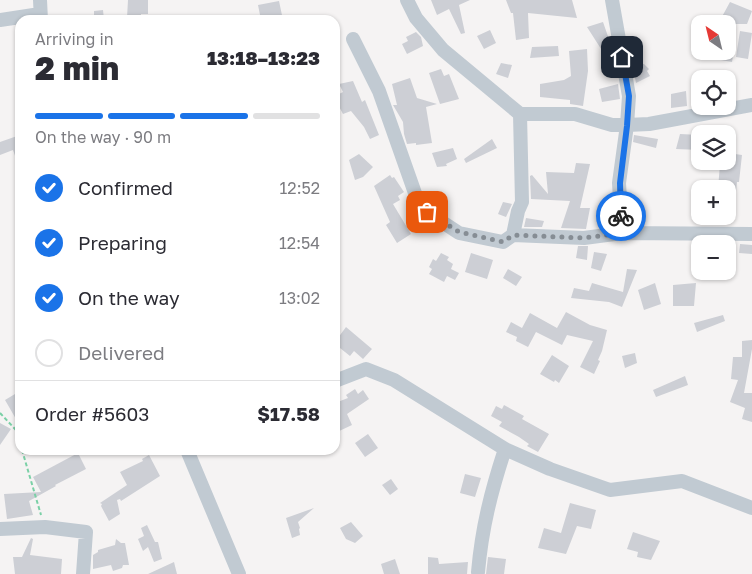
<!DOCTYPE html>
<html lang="en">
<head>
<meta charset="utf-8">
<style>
	:root { --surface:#fff; --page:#f7f7f7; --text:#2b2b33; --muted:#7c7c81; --line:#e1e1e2; --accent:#1a73e8 }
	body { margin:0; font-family:"Golos Text",sans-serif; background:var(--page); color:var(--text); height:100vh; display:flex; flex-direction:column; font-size:19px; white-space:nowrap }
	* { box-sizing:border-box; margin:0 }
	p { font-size:16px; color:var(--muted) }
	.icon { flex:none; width:28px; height:28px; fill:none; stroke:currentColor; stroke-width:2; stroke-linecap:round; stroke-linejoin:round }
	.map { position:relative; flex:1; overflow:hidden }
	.panel { position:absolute; left:15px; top:15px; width:325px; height:440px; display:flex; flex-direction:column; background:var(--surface); border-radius:15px; box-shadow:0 1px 4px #0004 }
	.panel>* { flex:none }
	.needle { width:32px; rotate:325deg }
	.buttons { position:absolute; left:691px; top:15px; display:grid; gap:10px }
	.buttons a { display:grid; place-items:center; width:45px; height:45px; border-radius:10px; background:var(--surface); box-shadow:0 1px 4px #0004; font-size:25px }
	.pin { position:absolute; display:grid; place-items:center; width:42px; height:42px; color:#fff; margin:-21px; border-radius:10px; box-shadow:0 2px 8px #0006 }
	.courier { position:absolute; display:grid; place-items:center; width:50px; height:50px; margin:-25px; border:4px solid #1a73e8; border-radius:50%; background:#fff; color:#222; box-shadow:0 1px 6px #0007 }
	.headline em { font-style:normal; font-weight:800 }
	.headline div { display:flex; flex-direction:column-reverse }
	.headline { display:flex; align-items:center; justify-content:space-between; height:85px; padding:0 20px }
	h1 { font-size:32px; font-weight:800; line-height:38px }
	.bar { display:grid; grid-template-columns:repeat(4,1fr); gap:8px 5px; align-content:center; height:60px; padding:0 20px }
	.bar i { height:6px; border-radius:4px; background:var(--line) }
	.bar .current { background:var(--accent) }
	.bar p { grid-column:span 4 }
	.line { display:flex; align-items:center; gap:12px; padding:0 20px; border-top:1px solid var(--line) }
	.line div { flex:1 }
	ol { padding:0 20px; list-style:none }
	li { display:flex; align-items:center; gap:15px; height:55px }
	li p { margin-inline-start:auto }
	li .icon { padding:5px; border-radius:50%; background:var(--accent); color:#fff; stroke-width:4 }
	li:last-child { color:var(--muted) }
	li i { width:28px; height:28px; border:2px solid var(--line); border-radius:50% }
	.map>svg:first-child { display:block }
	.building { fill:#cdcfd5 }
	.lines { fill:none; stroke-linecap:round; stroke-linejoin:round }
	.path { stroke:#7ad0a6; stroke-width:2; stroke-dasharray:4 2.5; stroke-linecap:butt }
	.minor { stroke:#c1cad2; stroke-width:14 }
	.done { stroke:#868d94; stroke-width:5; stroke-dasharray:0 9 }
	.route { stroke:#1a73e8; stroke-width:6 }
</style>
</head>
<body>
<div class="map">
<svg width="752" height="574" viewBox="0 0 752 574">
	<rect width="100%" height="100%" fill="#f5f3f3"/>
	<path class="building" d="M128 0H148V14H141V19L127 18Z
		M431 0H470L459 5 465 33 461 34 449 9 437 15Z
		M506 0H572L577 18 528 13 529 38 516 40 513 13H511Z
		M279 1 283 20H261L258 5Z
		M730 2 752 11 747 24H718Z
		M103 10 104 20H94V11Z
		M603 22 612 48 603 52 587 27Z
		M490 30 496 43 484 49 477 36Z
		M740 31 752 33 748 59 736 57Z
		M416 32 421 37 423 46 407 54 402 44 408 41 406 37Z
		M558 46 559 56 530 58 532 47Z
		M587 49 588 71 583 106 570 104V100L540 97V84L564 80 571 76 569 51Z
		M723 51H734L732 62 721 60Z
		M501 63 512 65 508 78 496 74Z
		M635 63 644 64 649 69 647 71 650 76 636 83 633 68Z
		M441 69 444 76 449 74 459 99 440 104 429 73Z
		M410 78 417 98 437 104 426 107 432 143 416 145V143L407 144 404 134 403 122 393 105H397L392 84Z
		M353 81 362 102 365 100 379 135 370 139 364 127 351 111 343 114 335 99V96L343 92 339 84Z
		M618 84 620 99 602 102 599 89Z
		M686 91 687 106 671 108V94Z
		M680 134 700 135V150L676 149Z
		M20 135V167H19L13 150 0 155V142Z
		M634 135 658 139 656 148 633 142Z
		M492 139 497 148 466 163 464 159Z
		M453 148 457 159 446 164 447 166 437 167 432 153Z
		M728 153 742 155 739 182H737L736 192 728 191V189H718L720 164H728Z
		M359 154 373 167 363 177 355 180 349 160Z
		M576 163 590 164 580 208H590L586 229 561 228 570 201 531 199 530 176 532 175 548 194 546 172 574 173Z
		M390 175 392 178 394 177 404 192 398 196 400 200 393 204 411 234 397 243 386 225 390 222 374 186Z
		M503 202 512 204 506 217 498 214Z
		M526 218 544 221 542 227H524Z
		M740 244 752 245V254L739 253Z
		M578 246H588L587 260 576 258Z
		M594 252 607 254 601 271 591 268Z
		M441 253 449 257 447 260 453 264 451 269 459 273 455 280 447 276 444 282 429 274 432 269 429 267 433 259 436 261Z
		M471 253 493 260 487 279 465 272Z
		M508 269 522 277 516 286 503 278Z
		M627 269 637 270 622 307 609 302 571 298 574 288 589 291 592 283 623 292Z
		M655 283 661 304 644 310 638 290Z
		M696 283 694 306H673V285Z
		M566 312 590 325 607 330 602 351 598 360 600 361 594 374 580 367 593 341 567 335 562 345 536 332 528 347 516 341 517 337 506 332 511 322 522 328 530 313 557 328Z
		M723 315 725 321 697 332 694 323Z
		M346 327 372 349 363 359 354 351 350 356 335 344V342Z
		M752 340V349L744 393H752V422L742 419 745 408 730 402 738 380 731 379 733 357H742V341Z
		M635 353 637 363 625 368 622 356Z
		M552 355 569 366 559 383 555 380 554 382 540 374Z
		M685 376 688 385 656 397 653 390Z
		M355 389 358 394 363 390 369 399 347 414 352 425 335 433V422L339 420 335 409V403L348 398 346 395Z
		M20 391V426L5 400Z
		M504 405 524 416 522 419 549 434 538 452 527 446 529 444 519 437 499 426 502 422 491 416 496 406 502 409Z
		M0 423 11 429 0 445Z
		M368 434 378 448 365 457 355 443Z
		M78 453 86 469 55 485 56 486 29 501 33 515 7 519 4 494 41 492 33 477Z
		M149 455 160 476 121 501 120 499 117 500 120 514 109 521 101 506 102 504 100 503 127 485 120 472 143 461 142 459Z
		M465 474 481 478 475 497 460 493Z
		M391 479 398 489 390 495 382 485Z
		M570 503 596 510 591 529 577 526 566 554 538 548 544 528 561 533Z
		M314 508 298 522 300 528 299 529 300 535 292 538 286 518Z
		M351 522 363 536 355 543 346 539 340 528Z
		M147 525 155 542H158L162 559 154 562 148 547 143 551 138 539 144 536 141 528Z
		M633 532 660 541 651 560 637 557 638 552 627 549Z
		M31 538 33 539 30 555 62 559 61 574H15L13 557H22Z
		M116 539 121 543H125L129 565H123L122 568 113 571 111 565 93 569V555L98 552V550L115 545Z
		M428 557 438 558 439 564 468 562 467 574H428Z
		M488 557 506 559 504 574H486Z
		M395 559 400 574H384L381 564Z
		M174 562 177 574H148Z"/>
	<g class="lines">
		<path class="path" d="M0 413 16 430 20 443
			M22 450 41 515"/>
		<path class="minor" d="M40 0 41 20
			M407 0 416 18 443 50 520 114H575L612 125H627L649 124 752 105
			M612 0 629 96 627 125 619 183 622 233
			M0 20 40 14
			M353 39 379 91 416 196 427 212 459 233 503 242 513 235 584 238 622 233 752 234
			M513 235 518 211 522 202 520 114
			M335 381 366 369 394 380 505 449 550 469 610 490 682 481 752 508
			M187 450 239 574
			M0 529 45 527 86 532 83 574
			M478 572C482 527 491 492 505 449"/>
	</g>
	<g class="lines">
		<path class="done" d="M427 212 459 232 503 242 513 235 584 238 622 233 621 216"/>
		<path class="route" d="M621 216 620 183 627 126 629 96 622 57"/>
	</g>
</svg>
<div class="buttons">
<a><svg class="needle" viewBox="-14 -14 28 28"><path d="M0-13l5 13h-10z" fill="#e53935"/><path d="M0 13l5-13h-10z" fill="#7c7c81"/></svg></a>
<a><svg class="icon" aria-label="locate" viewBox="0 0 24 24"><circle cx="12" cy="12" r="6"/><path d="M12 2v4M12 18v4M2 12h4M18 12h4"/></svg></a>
<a><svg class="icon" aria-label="layers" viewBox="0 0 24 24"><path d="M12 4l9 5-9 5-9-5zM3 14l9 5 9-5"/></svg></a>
<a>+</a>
<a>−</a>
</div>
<div class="pin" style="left:427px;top:212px;background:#ea580c"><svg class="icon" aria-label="bag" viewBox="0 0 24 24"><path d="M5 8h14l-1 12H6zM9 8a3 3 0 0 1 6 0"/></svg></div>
<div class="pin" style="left:622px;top:57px;background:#1f2937"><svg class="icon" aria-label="home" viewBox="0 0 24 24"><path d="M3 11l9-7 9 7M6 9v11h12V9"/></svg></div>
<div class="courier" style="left:621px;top:216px"><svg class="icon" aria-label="bike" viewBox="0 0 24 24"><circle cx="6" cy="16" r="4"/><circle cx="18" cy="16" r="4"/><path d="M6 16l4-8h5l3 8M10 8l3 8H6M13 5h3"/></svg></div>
<section class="panel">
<div class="headline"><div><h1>2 min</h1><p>Arriving in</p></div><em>13:18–13:23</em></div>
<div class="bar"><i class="current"></i><i class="current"></i><i class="current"></i><i></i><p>On the way · 90 m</p></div>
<ol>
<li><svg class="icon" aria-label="check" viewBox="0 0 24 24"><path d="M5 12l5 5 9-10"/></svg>Confirmed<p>12:52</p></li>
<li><svg class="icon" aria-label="check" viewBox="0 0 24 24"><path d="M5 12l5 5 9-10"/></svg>Preparing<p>12:54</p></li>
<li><svg class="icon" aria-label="check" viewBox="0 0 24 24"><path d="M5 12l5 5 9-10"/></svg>On the way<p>13:02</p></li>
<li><i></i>Delivered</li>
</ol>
<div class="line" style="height:65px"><div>Order #5603</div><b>$17.58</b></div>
</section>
</div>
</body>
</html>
